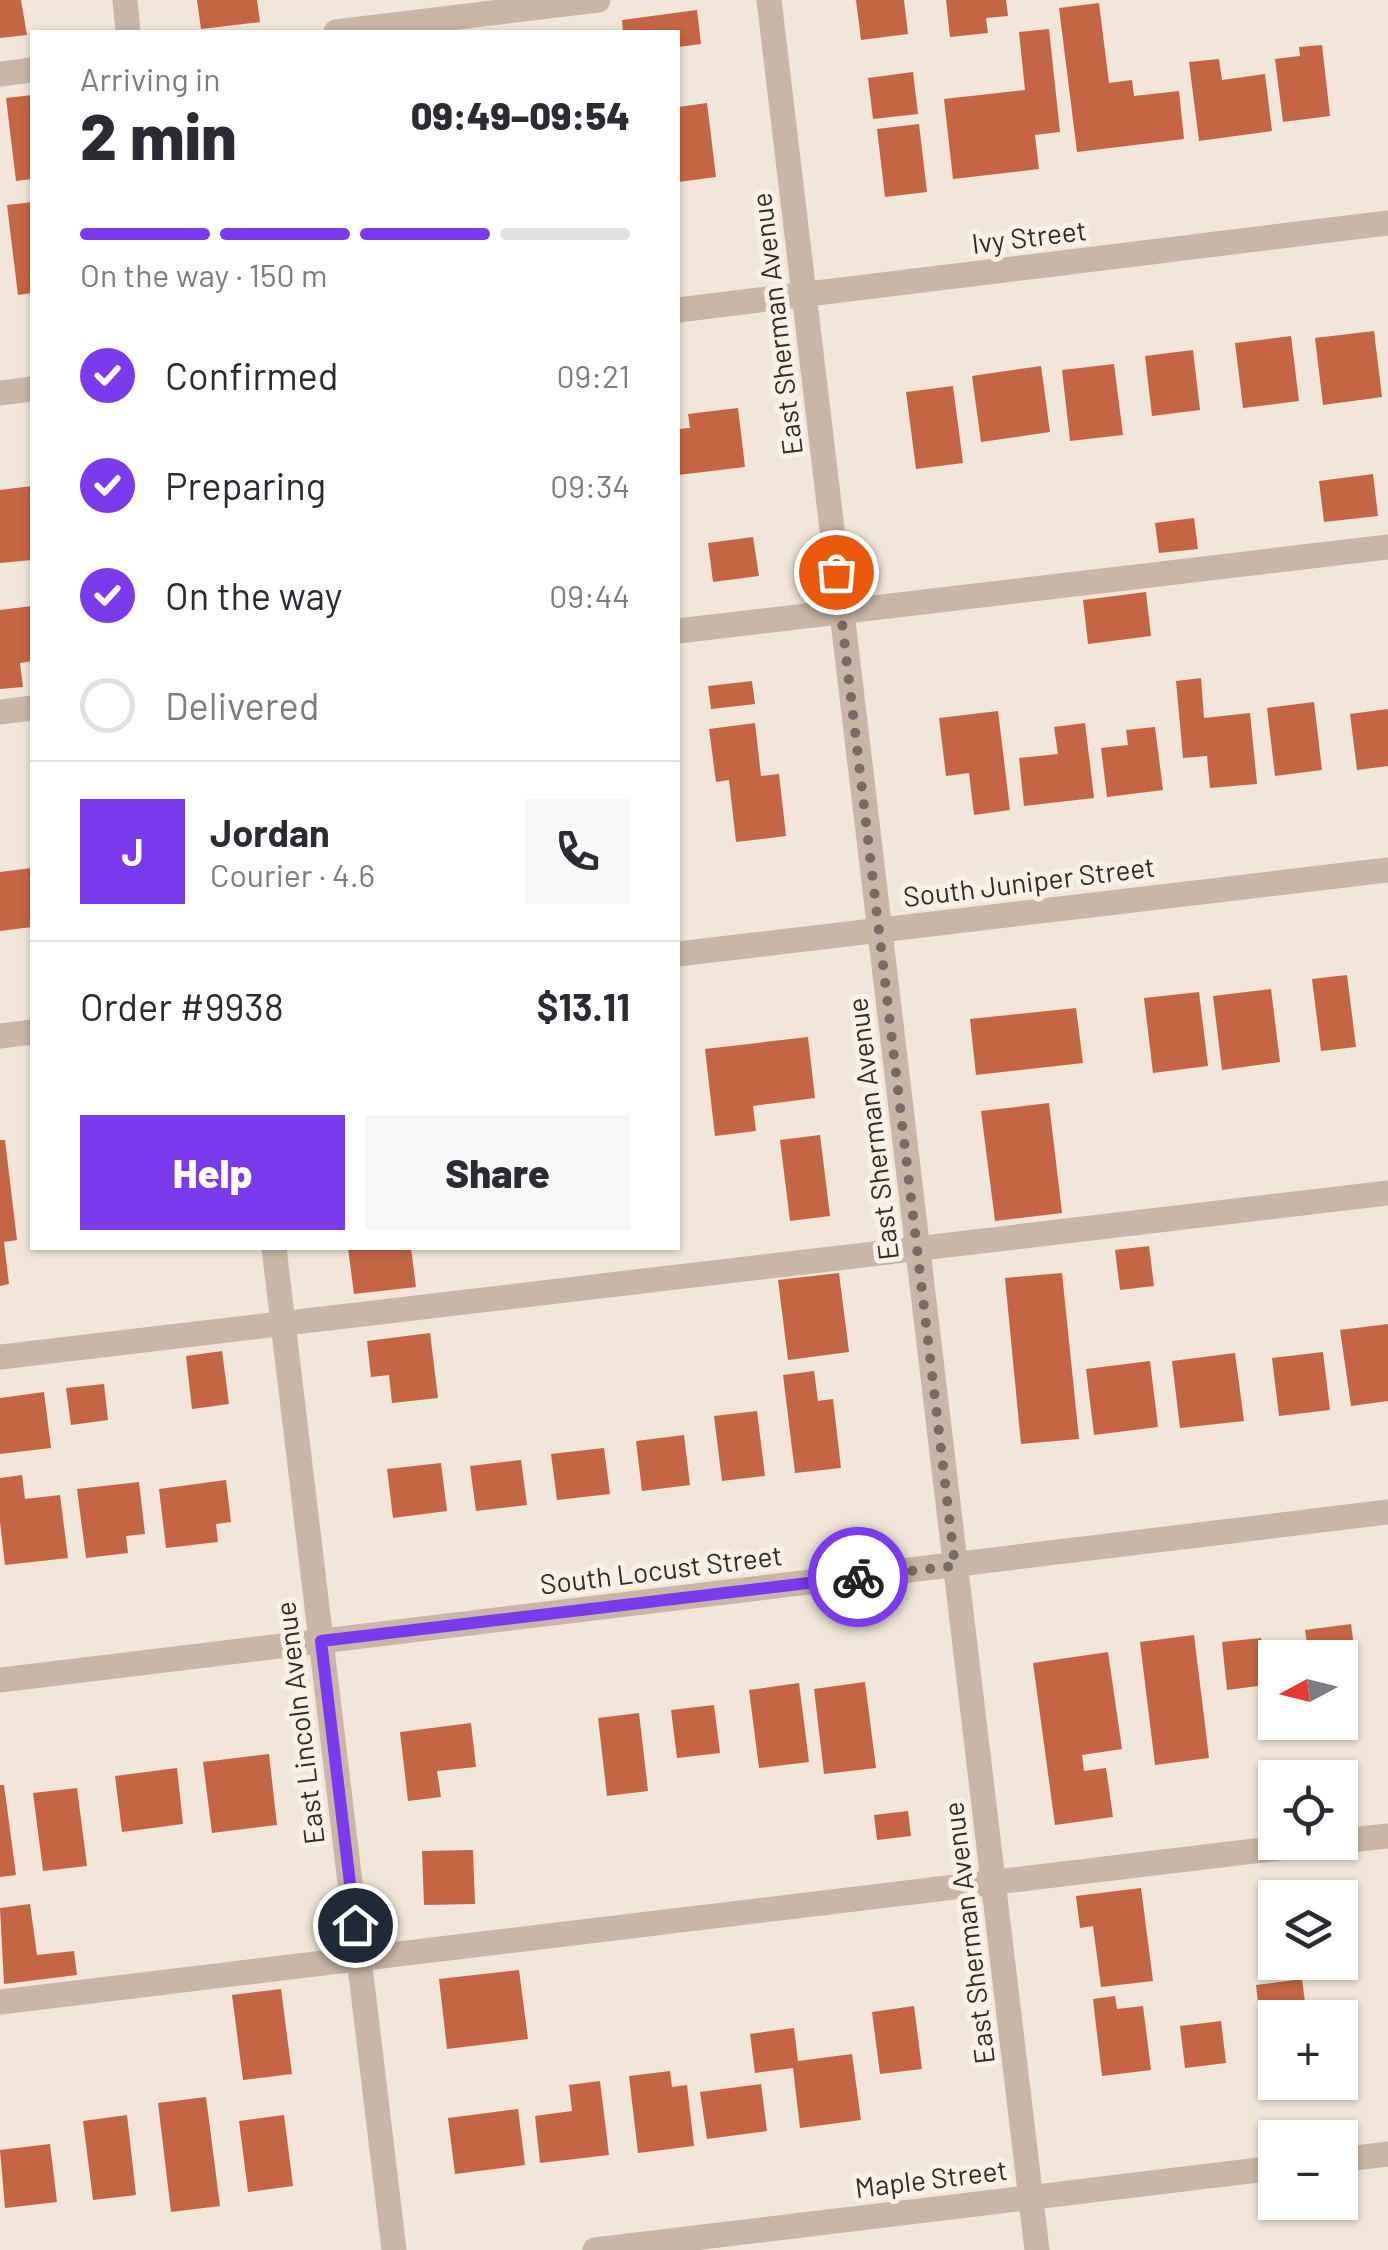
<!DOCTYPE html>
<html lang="en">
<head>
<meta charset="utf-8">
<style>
	:root { --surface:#fff; --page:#f7f7f7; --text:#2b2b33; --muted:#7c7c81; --line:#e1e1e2; --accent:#7c3aed }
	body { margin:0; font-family:Barlow,sans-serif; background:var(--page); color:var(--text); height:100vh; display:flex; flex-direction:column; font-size:38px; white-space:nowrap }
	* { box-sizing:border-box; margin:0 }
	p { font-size:32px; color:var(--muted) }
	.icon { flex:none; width:55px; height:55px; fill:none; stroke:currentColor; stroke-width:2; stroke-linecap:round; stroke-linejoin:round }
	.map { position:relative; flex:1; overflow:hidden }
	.sheet { position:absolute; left:30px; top:30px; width:650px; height:1220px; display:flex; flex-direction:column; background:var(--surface); border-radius:0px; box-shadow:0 2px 8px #0004 }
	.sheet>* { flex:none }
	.needle { width:65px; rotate:263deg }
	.fabs { position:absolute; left:1258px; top:1640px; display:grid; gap:20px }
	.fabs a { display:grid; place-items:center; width:100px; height:100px; border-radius:0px; background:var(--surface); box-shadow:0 2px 8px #0004; font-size:50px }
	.pin { position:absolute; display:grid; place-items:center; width:85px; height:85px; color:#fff; margin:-42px; border:5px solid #fff; border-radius:50%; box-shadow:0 2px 10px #0007 }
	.courier { position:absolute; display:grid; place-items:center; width:100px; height:100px; margin:-50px; border:8px solid #7c3aed; border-radius:50%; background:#fff; color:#222; box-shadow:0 2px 12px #0007 }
	.summary em { font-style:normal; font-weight:800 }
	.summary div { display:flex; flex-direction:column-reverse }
	.summary { display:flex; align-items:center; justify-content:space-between; height:170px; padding:0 50px }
	h1 { font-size:65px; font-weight:800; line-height:75px }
	.bar { display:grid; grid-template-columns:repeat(4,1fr); gap:15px 10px; align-content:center; height:120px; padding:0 50px }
	.bar i { height:12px; border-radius:8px; background:var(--line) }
	.bar .selected { background:var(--accent) }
	.bar p { grid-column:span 4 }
	.line { display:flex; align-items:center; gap:25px; padding:0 50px; border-top:2px solid var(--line) }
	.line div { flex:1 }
	.round { display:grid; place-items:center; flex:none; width:105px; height:105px; border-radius:0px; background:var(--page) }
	ol { padding:0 50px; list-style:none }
	li { display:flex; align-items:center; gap:30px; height:110px }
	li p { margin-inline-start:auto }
	li .icon { padding:10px; border-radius:50%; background:var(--accent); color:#fff; stroke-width:4 }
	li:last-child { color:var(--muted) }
	li i { width:55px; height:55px; border:5px solid var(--line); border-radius:50% }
	.button { display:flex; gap:20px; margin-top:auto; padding:20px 50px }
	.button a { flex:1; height:115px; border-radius:0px; background:var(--accent); color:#fff; font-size:40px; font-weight:800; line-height:115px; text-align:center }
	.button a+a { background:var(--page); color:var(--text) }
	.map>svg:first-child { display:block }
	.building { fill:#c46644 }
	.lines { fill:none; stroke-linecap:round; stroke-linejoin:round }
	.minor { stroke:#c9b6a6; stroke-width:25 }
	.done { stroke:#776c65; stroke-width:10; stroke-dasharray:0 18 }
	.route { stroke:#7c3aed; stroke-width:12 }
	.labels { text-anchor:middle; stroke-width:10; stroke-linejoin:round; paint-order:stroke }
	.street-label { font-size:28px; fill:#352b27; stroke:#f9f0e6 }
</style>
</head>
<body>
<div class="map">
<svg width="1388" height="2250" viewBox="0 0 1388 2250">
	<rect width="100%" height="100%" fill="#f1e6d9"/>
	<path class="building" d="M0 0H21L27 35 0 38Z
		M197 0H257L260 22 201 29Z
		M856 0H904L908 34 861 40Z
		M946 0H1006L1008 16 986 18 988 33 950 37Z
		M1099 3 1109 83 1132 80 1134 96 1179 91 1184 139 1077 152 1059 8Z
		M697 10 701 44 678 47V32H623L622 20Z
		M1049 29 1060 132 1035 135 1039 169 953 179 944 99 1025 90 1019 32Z
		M1322 45 1330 116 1283 122 1275 59 1300 56 1299 47Z
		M1219 59 1222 80 1265 74 1272 131 1199 141 1189 62Z
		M913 72 918 114 873 119 868 78Z
		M32 95V179L16 181 6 98Z
		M707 103 716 177 678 182V107Z
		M919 124 927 192 885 197 877 129Z
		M32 202V293L18 295 7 205Z
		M1374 331 1382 397 1323 405 1315 338Z
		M1291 336 1299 401 1243 408 1235 343Z
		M1193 350 1200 410 1152 416 1145 356Z
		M1114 364 1123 435 1070 441 1062 370Z
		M1041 366 1050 432 981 442 972 376Z
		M953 386 963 463 916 469 906 392Z
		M738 408 745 467 678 475V429L690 428 688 414Z
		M1373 474 1378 516 1324 522 1319 481Z
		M32 486V560L0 563V490Z
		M1194 518 1198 549 1159 553 1155 523Z
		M753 537 759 576 713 582 708 543Z
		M1146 592 1151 636 1088 644 1083 600Z
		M32 606V661L20 663 23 687 0 689V610Z
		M1201 678 1204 718 1250 713 1257 784 1210 788 1207 756 1183 758 1176 681Z
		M752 681 755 704 711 709 708 686Z
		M1314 702 1322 770 1275 776 1267 708Z
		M1388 709V766L1357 770 1350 714Z
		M998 711 1010 810 974 815 969 773 946 776 939 718Z
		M755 723 761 776 779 774 786 836 736 842 729 780 716 782 709 729Z
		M1085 723 1094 798 1024 806 1019 758 1058 754 1054 727Z
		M1155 727 1163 790 1107 797 1101 748 1128 745 1126 730Z
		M32 868V927L0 931V872Z
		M1347 975 1356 1047 1321 1051 1312 979Z
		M1271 989 1280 1062 1222 1070 1213 996Z
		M1199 992 1208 1066 1153 1073 1144 998Z
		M1076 1008 1083 1063 976 1075 970 1019Z
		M808 1037 815 1098 753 1106 756 1131 715 1136 705 1049Z
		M1049 1103 1062 1213 995 1221 981 1111Z
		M820 1135 830 1216 790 1221 780 1140Z
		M0 1140H5L17 1240 4 1242 9 1284 0 1286Z
		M1149 1246 1154 1286 1120 1290 1115 1250Z
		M348 1248H411L416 1287 354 1294Z
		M839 1273 849 1352 788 1360 778 1280Z
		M1062 1273 1079 1439 1021 1444 1005 1278Z
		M1388 1324V1401L1351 1406 1340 1330Z
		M430 1333 438 1398 392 1403 389 1375 371 1377 367 1341Z
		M222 1351 229 1404 192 1409 186 1356Z
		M1323 1352 1330 1410 1279 1416 1272 1358Z
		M1235 1353 1244 1421 1180 1428 1172 1361Z
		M1150 1361 1158 1427 1094 1435 1086 1369Z
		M814 1371 818 1401 833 1399 841 1468 795 1473 783 1375Z
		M104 1384 108 1420 71 1425 66 1388Z
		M44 1392 51 1448 0 1454V1398Z
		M757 1411 765 1476 722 1481 714 1416Z
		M684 1435 690 1485 642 1491 636 1441Z
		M604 1448 610 1494 557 1500 551 1454Z
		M521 1460 527 1505 476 1511 470 1466Z
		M441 1463 447 1511 393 1518 387 1469Z
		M22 1475 25 1499 60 1495 68 1558 5 1565 0 1522V1478Z
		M226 1480 231 1522 216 1524 218 1542 166 1548 159 1489Z
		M139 1482 145 1534 126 1536 128 1553 86 1558 77 1489Z
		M1351 1624 1357 1669 1340 1671V1658H1309L1305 1630Z
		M1194 1635 1209 1758 1155 1765 1140 1642Z
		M1261 1638 1266 1685 1227 1690 1222 1642Z
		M1108 1652 1122 1749 1082 1755 1084 1771 1106 1768 1113 1817 1055 1825 1033 1663Z
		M865 1682 876 1768 824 1774 814 1689Z
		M799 1683 809 1762 759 1768 749 1690Z
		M714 1705 720 1753 677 1758 671 1710Z
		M639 1713 648 1791 607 1796 598 1718Z
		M471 1723 476 1767 437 1771 441 1797 408 1801 400 1732Z
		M269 1754 277 1825 212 1833 203 1762Z
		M177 1768 183 1824 122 1832 115 1776Z
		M0 1785H4L16 1875 0 1877Z
		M77 1788 87 1866 43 1871 33 1793Z
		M908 1811 911 1836 877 1840 874 1815Z
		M473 1850 475 1904 424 1905 422 1851Z
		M1141 1888 1153 1981 1101 1987 1093 1926 1080 1928 1076 1896Z
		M30 1904 37 1955 74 1951 77 1975 4 1984 0 1908Z
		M519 1970 528 2039 447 2049 439 1979Z
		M1302 1979 1307 2018H1275V2056L1264 2057 1256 1985Z
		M281 1989 292 2074 243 2080 232 1995Z
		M1115 1996 1117 2009 1143 2006 1151 2070 1102 2076 1093 1999Z
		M914 2006 922 2069 880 2074 872 2012Z
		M1221 2021 1226 2063 1185 2068 1180 2026Z
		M794 2028 798 2061 852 2054 861 2120 800 2128 793 2068 755 2073 750 2034Z
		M670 2071 672 2087 687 2085 694 2146 638 2153 629 2076Z
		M600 2081 609 2155 540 2163 535 2116 572 2111 569 2085Z
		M761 2084 767 2131 707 2139 700 2092Z
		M206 2097 220 2206 171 2212 158 2103Z
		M518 2109 525 2165 455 2174 448 2118Z
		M127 2115 136 2195 93 2200 83 2121Z
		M284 2115 293 2186 248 2192 239 2121Z
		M50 2144 57 2202 5 2208 0 2150Z"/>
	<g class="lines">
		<path class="minor" d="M125 0 128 32
			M769 0 1037 2250
			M336 32 598 0
			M0 74 32 70
			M678 310 1388 223
			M0 393 32 389
			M678 631 1388 547
			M0 712 32 708
			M678 954 1388 870
			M0 1036 32 1032
			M274 1248 394 2250
			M0 1357 1388 1193
			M0 1680 1388 1512
			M1340 1841 1388 1836
			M0 2002 1329 1842
			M1340 2160 1388 2154
			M595 2250 1275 2168"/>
	</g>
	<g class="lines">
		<path class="done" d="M836 572 955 1566 858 1577"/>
		<path class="route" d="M355 1925 321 1641 858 1577"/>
	</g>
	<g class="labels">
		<g class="street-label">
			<text transform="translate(1029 237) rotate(-7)" y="10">Ivy Street</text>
			<text transform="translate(777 324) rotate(-97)" y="10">East Sherman Avenue</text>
			<text transform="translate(1029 882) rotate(-7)" y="10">South Juniper Street</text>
			<text transform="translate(873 1129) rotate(-97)" y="10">East Sherman Avenue</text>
			<text transform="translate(661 1570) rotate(-7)" y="10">South Locust Street</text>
			<text transform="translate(300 1723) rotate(-97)" y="10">East Lincoln Avenue</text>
			<text transform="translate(969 1933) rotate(-97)" y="10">East Sherman Avenue</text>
			<text transform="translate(931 2179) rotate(-7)" y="10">Maple Street</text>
		</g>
	</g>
</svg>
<div class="fabs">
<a><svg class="needle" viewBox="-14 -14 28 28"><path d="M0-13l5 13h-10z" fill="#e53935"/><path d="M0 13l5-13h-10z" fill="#7c7c81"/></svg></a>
<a><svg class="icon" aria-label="locate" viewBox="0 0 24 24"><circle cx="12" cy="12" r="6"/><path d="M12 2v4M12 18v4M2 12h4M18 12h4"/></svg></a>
<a><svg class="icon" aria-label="layers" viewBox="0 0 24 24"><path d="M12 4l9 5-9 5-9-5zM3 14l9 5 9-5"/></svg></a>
<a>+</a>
<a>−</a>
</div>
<div class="pin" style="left:836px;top:572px;background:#ea580c"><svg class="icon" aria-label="bag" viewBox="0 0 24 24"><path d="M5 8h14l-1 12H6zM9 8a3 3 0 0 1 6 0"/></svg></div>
<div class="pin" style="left:355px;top:1925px;background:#1f2937"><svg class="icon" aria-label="home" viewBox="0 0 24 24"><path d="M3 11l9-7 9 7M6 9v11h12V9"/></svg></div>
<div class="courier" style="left:858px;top:1577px"><svg class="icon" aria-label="bike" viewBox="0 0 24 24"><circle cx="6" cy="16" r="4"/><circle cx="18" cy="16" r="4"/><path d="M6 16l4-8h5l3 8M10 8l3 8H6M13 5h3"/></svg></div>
<section class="sheet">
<div class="summary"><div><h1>2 min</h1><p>Arriving in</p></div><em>09:49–09:54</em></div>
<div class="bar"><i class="selected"></i><i class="selected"></i><i class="selected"></i><i></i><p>On the way · 150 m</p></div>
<ol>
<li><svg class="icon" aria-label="check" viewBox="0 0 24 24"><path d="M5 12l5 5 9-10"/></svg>Confirmed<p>09:21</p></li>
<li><svg class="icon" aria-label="check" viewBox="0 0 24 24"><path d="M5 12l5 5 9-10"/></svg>Preparing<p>09:34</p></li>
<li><svg class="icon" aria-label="check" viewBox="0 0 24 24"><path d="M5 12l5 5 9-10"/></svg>On the way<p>09:44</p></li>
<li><i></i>Delivered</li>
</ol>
<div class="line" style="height:180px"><b class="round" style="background:var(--accent);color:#fff">J</b><div><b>Jordan</b><p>Courier · 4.6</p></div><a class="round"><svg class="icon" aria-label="phone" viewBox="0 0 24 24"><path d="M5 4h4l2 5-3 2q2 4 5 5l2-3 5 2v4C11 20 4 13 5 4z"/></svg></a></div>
<div class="line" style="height:130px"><div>Order #9938</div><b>$13.11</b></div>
<div class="button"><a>Help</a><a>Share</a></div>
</section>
</div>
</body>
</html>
